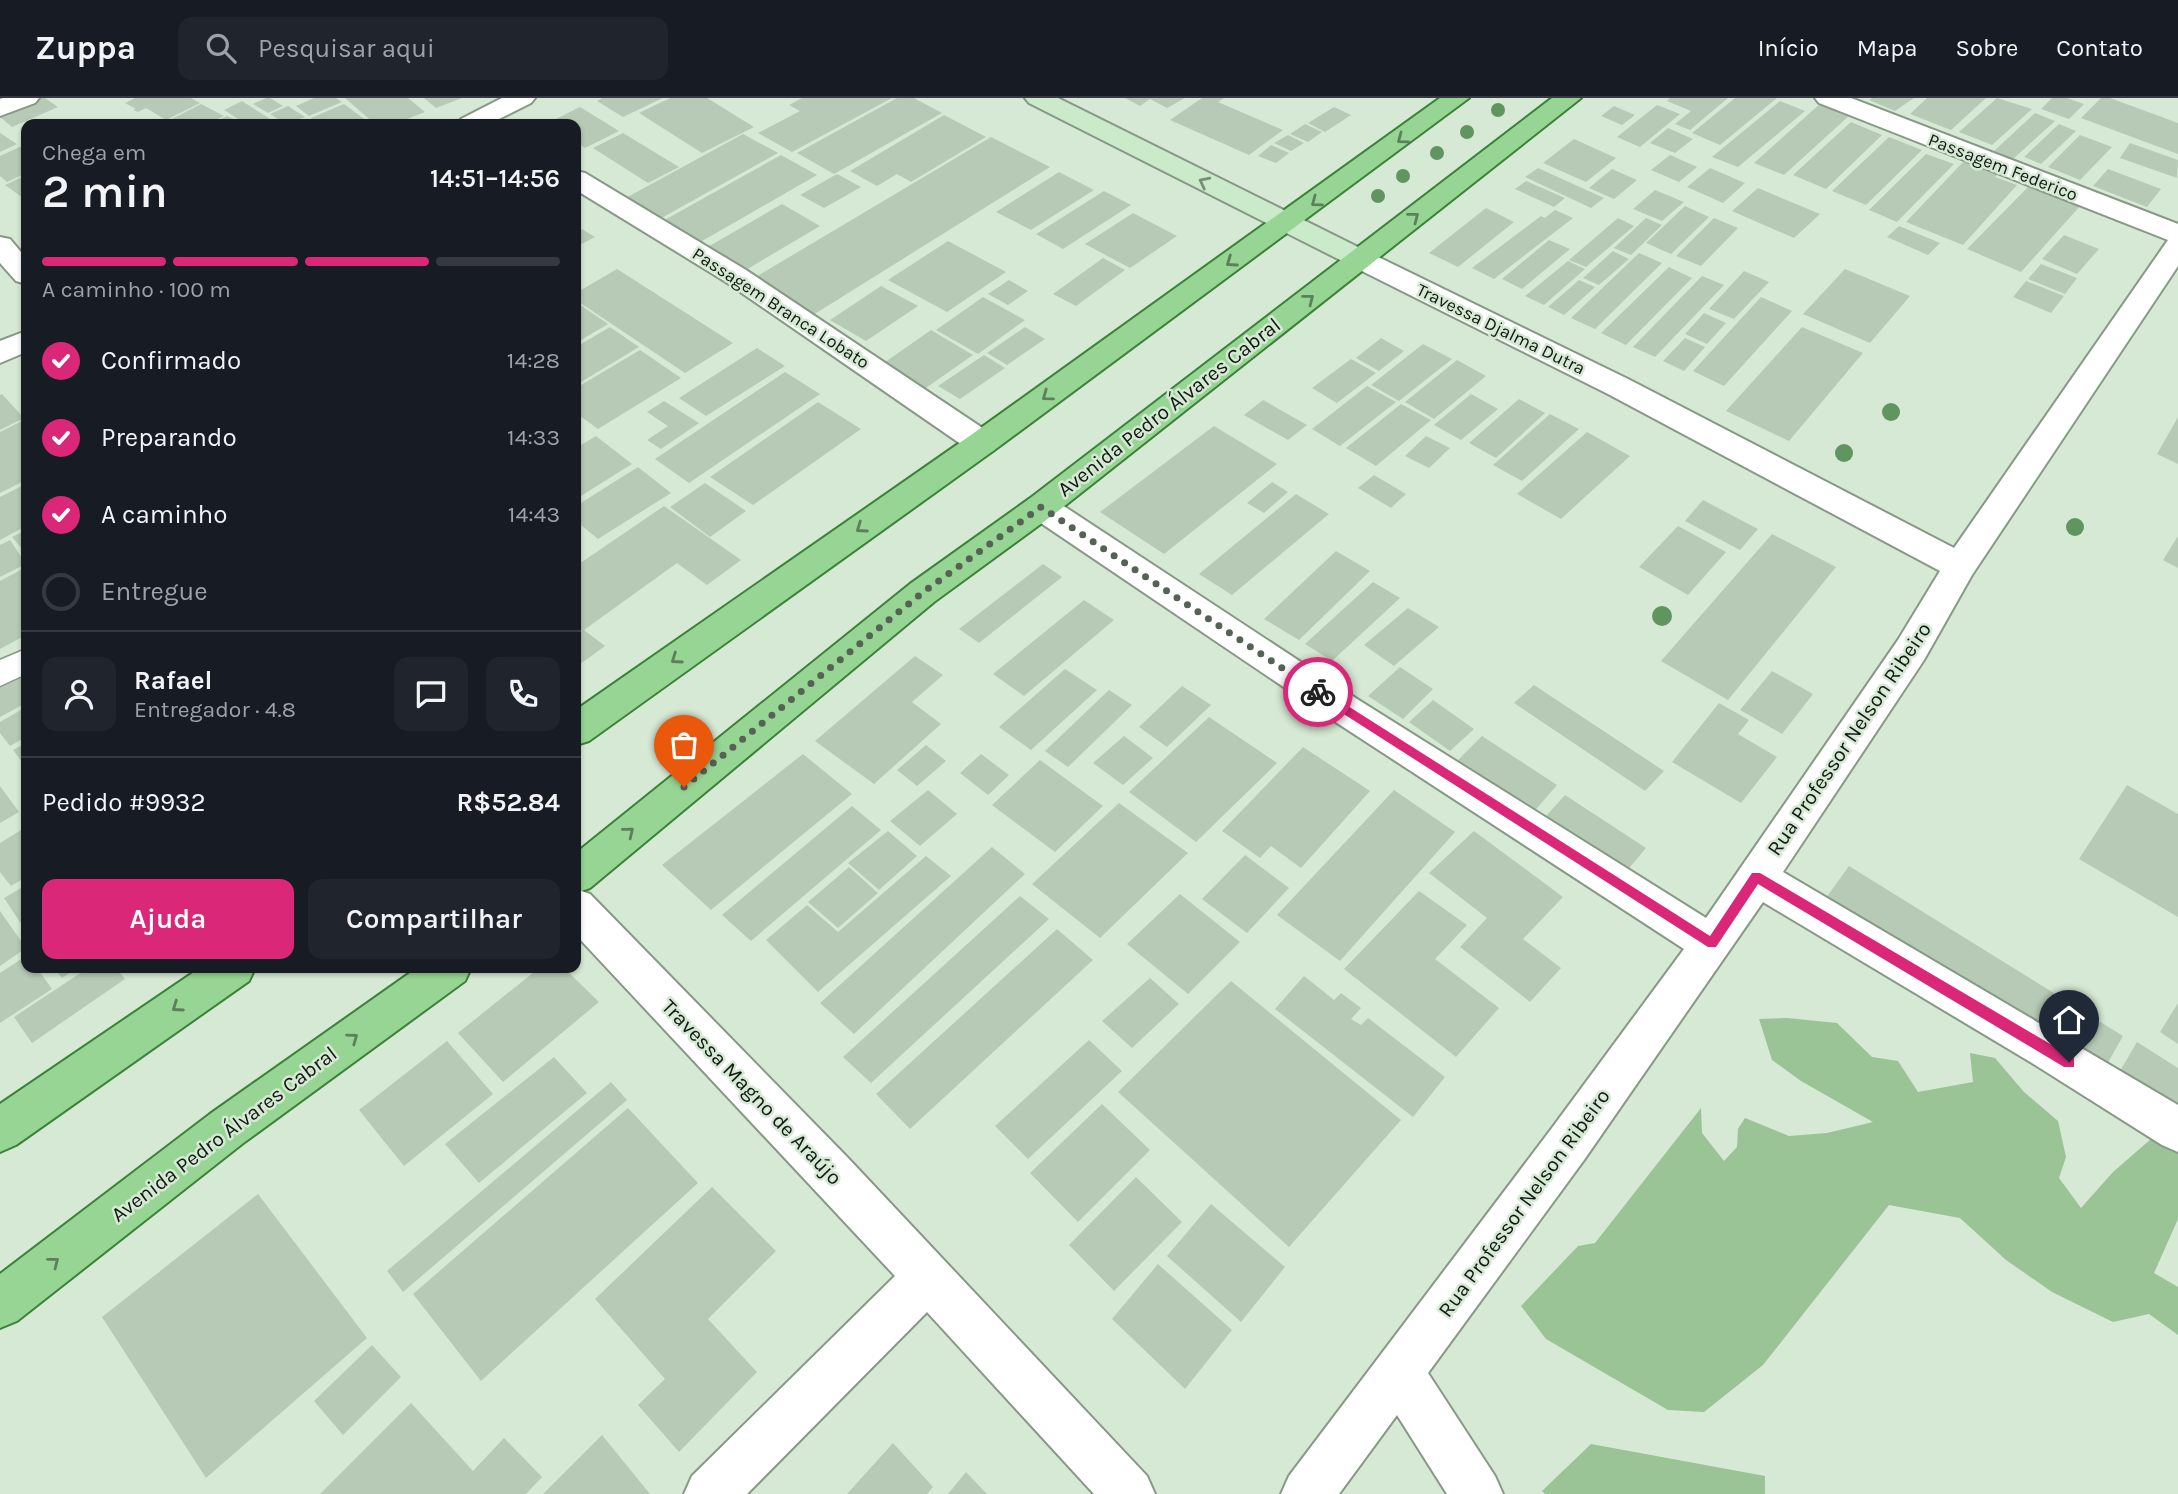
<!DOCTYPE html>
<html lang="pt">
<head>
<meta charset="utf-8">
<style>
	:root { --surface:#171b24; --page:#20242c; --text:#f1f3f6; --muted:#9ea1a6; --line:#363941; --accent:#db2777 }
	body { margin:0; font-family:Karla,sans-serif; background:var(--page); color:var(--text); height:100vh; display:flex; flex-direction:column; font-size:26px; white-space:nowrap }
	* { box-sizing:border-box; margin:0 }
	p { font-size:23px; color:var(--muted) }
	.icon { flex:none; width:38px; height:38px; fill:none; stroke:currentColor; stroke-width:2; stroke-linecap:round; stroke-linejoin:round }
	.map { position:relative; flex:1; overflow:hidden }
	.panel { position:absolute; left:21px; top:21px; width:560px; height:854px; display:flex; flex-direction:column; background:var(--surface); border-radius:14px; box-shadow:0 2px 5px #0004 }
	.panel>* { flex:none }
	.pin { position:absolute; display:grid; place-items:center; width:60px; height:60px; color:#fff; margin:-72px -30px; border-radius:50% 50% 50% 0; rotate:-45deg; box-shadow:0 0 7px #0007 }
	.pin .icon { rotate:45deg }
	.courier { position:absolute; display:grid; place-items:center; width:70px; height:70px; margin:-35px; border:5px solid #db2777; border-radius:50%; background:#fff; color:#222; box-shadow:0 2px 9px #0007 }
	.head em { font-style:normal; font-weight:600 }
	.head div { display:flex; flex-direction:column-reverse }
	.head { display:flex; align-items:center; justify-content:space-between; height:119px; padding:0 21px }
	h1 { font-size:46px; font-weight:600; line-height:52px }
	.bar { display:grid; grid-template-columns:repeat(4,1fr); gap:10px 7px; align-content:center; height:84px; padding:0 21px }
	.bar i { height:9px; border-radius:5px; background:var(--line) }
	.bar .current { background:var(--accent) }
	.bar p { grid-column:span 4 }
	.line { display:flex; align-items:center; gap:18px; padding:0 21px; border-top:2px solid var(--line) }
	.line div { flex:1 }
	.round { display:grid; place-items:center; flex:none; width:74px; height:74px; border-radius:14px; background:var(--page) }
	ol { padding:0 21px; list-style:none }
	li { display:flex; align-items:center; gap:21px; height:77px }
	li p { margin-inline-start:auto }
	li .icon { padding:7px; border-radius:50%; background:var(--accent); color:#fff; stroke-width:4 }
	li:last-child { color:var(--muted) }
	li i { width:38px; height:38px; border:4px solid var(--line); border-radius:50% }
	.cta { display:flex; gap:14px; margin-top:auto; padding:14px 21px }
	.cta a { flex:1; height:80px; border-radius:14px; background:var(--accent); color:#fff; font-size:28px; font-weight:600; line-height:80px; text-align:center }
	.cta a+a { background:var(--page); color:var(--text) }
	header { display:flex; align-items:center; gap:42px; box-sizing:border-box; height:98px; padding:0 35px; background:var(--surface); border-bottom:2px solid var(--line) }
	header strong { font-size:33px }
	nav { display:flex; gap:38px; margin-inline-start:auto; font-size:24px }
	.search { width:490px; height:63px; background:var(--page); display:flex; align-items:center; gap:18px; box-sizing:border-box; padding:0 24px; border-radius:14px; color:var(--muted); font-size:26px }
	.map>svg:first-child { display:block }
	.green { fill:#9ac396 }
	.building { fill:#b7cab5 }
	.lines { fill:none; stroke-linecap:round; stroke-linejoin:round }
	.lane-casing { stroke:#879986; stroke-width:3 }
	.street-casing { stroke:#879986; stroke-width:4 }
	.secondary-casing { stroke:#879986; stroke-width:4 }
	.primary-casing { stroke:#3b8138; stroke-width:4 }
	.lane { fill:#fff; fill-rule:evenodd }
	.street { fill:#fff; fill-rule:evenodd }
	.secondary { fill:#cbeaca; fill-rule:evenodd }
	.primary { fill:#97d594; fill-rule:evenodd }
	.tree { fill:#60955f }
	.oneway { stroke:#5b805a }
	.oneway2 { stroke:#788c77 }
	.route { fill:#db2777 }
	.done { stroke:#576256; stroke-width:7; stroke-dasharray:0 12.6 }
	.labels { text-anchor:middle; stroke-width:5; stroke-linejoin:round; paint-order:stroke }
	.far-street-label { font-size:18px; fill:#121912; stroke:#d6e9d4 }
	.street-label { font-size:21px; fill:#121912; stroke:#d6e9d4 }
</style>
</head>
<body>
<header>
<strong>Zuppa</strong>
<div class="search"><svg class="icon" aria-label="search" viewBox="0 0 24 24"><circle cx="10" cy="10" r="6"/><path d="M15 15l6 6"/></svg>Pesquisar aqui</div>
<nav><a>Início</a><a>Mapa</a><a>Sobre</a><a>Contato</a></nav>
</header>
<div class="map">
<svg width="2178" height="1396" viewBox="0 0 2178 1396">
	<rect width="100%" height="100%" fill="#d6e9d4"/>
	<path class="green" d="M1787 920 1837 925 1872 959 1898 963 1918 994 1973 984 1970 955 1995 960 2024 994 2058 1023 2066 1059 2059 1080 2081 1110 2113 1074 2151 1041 2178 1056V1121L2154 1175 2178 1189V1237L2149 1216 2113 1224 2052 1194 2006 1162 1960 1120 1889 1107 1763 1267 1704 1314 1668 1312 1546 1241 1521 1208 1578 1148 1595 1145 1701 1010 1702 1035 1724 1063 1737 1049 1738 1031 1745 1020 1789 1038 1827 1035 1873 1024 1801 983 1772 962 1759 921Z
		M1591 1346 1765 1378V1396H1545L1542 1393Z"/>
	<path class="building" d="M37 0H45L58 9 12 29 0 19V15Z
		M135 0H191L200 5 166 22 146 10 138 14 133 12 136 11 125 5Z
		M266 0H270L283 8 268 15 253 6Z
		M314 0H336L342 4 309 18 296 8Z
		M345 0H408L425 14 394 26H375Z
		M424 0H462L436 10Z
		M602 0H663L623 19 597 3Z
		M670 0H707L754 29 702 55 639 15Z
		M802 0H892L792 54 758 35 800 13 789 7Z
		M897 0H914L942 15 834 76 797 55Z
		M1125 0H1185L1167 10 1150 1 1140 8Z
		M1202 0H1224L1218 4 1283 32 1249 57 1170 22Z
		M1670 0H1728L1690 32 1675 26 1691 13 1667 3Z
		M1735 0H1777L1720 47 1692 35Z
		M1872 0H1914L1895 13 1869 2Z
		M1927 0H1986L1951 32 1910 16Z
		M1997 0 2032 11 1992 47 1959 34Z
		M2052 0H2067L2084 6 2069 21 2041 11Z
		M2101 0H2110L2178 25V56L2081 20Z
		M242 3 278 26H246L224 12Z
		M1780 3 1805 13 1738 69 1712 59Z
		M1822 4 1851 16 1784 77 1754 65Z
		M201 6 224 18 207 26H174L168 23Z
		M344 6 371 26H319L311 20Z
		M1657 7 1680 16 1640 49 1617 39Z
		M288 8 305 19 286 26 270 16Z
		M1614 8 1635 17 1622 27 1601 18Z
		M580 9 619 33 585 50 576 44V26H546Z
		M1334 9 1351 17 1325 34 1308 25Z
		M2035 15 2055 23 2013 61 1994 53Z
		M944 17 986 39 911 84 897 76 877 88 850 73Z
		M227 18 243 26H211Z
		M1851 24 1882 37 1826 91 1793 77Z
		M1305 26 1322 34 1308 44 1290 36Z
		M2059 26 2076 33 2041 66 2024 59Z
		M1668 30 1693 41 1675 55 1650 45Z
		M0 35 17 46 0 54Z
		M623 35 679 69 648 85 593 50Z
		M743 36 778 55 658 122 624 101Z
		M1288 37 1304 45 1291 53 1274 45Z
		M2080 37 2112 49 2080 82 2048 69Z
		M991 39 1050 69 813 217 754 180Z
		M1889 39 1922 52 1866 107 1832 93Z
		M1574 41 1616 60 1586 84 1543 65Z
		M2130 45 2178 62 2177 80 2120 60Z
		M26 46V75L7 84 0 78V58Z
		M1271 47 1289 55 1276 65 1258 58Z
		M1926 56 1954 66 1897 124 1869 112Z
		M781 57 817 77 697 146 661 124Z
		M1670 57 1697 69 1679 84 1651 72Z
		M1965 62 1999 75 1995 79 2017 87 1963 147 1906 124Z
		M1538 70 1604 100 1591 110 1525 79Z
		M1710 70 1745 85 1723 105 1687 89Z
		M1612 71 1637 82 1614 101 1589 90Z
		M2108 71 2161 91 2147 109 2093 88Z
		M1059 74 1094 92 1031 132 996 114Z
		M837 76 861 89 824 110 800 97Z
		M20 80 26 82V102L5 87Z
		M1526 83 1565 100 1554 109 1515 91Z
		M2030 87 2081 107 2021 174 1967 151Z
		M1758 90 1820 116 1794 140 1732 113Z
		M1655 92 1684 104 1662 123 1633 111Z
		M1104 93 1131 107 1063 151 1036 136Z
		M782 106 820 128 744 173 706 150Z
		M1685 108 1709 119 1671 156 1646 145Z
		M1486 110 1514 124 1458 169 1429 155Z
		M1555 112 1573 120 1494 181 1472 170 1541 118 1545 120Z
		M1133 115 1177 138 1130 170 1085 146Z
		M1618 120 1634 128 1586 169 1569 162Z
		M1646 120 1662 127 1631 157 1614 150Z
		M1714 120 1738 130 1701 168 1676 158Z
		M1899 128 1940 145 1928 157 1887 139Z
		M582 131 595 139 576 149V134Z
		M2064 137 2099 151 2077 176 2042 161Z
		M1549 142 1570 151 1522 191 1502 181Z
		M948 143 1006 174 947 214 888 182Z
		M1613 153 1629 161 1599 187 1583 180Z
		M1639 155 1662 165 1595 231 1571 220Z
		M1103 160 1125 172 1076 208 1053 196Z
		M1568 163 1585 171 1544 207 1525 198Z
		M2041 166 2077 180 2065 196 2028 181Z
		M1669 169 1692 180 1626 247 1601 235Z
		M617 171 733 245 685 275 576 202V195Z
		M1845 171 1910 198 1870 245 1803 216Z
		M1744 173 1769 184 1734 221 1709 211Z
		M1702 178 1724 187 1655 259 1633 249Z
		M1009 182 1028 193 1008 207 988 196Z
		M1579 182 1595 189 1564 217 1548 209Z
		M2026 183 2064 198 2051 215 2013 199Z
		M881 188 918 208 866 243 830 222Z
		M983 199 1025 222 978 256 936 232Z
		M1761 199 1792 213 1724 288 1693 273Z
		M576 204 608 226 576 245Z
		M1704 215 1726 225 1707 246 1685 236Z
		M610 229 639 249 576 287V249Z
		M1025 229 1045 241 1007 267 987 255Z
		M1802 229 1863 255 1789 343 1726 313Z
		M931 232 973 257 923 292 881 267Z
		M1381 240 1404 253 1379 273 1356 260Z
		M1685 240 1705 249 1684 273 1663 263Z
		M1423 246 1452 261 1399 303 1371 287Z
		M757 250 785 268 706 318 679 300Z
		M640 252 681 280 598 331 576 315V290Z
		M984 257 1005 270 960 301 938 288Z
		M1351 261 1376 275 1337 305 1312 290Z
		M1457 262 1486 278 1434 321 1405 304Z
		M785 274 820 296 689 385 655 361Z
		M1367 288 1396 304 1340 348 1312 331Z
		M2 296 24 320 0 332V297Z
		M1471 296 1498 311 1461 342 1434 327Z
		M1519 301 1545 315 1496 360 1469 345Z
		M1263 302 1307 327 1288 342 1244 317Z
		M664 303 699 325 661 351 647 342 668 328 647 314Z
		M818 304 861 331 753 407 710 379Z
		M1401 306 1431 322 1376 368 1346 350Z
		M1550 316 1579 331 1522 383 1493 367Z
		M2178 319V366L2157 356Z
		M26 321V382L0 395V334Z
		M1214 328 1277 366 1164 456 1100 414Z
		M1587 334 1630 358 1561 421 1517 396Z
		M596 338 632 366 576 401V350Z
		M1426 338 1450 350 1429 370 1405 358Z
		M638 369 671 395 598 441 576 423V408Z
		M1374 377 1406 396 1391 410 1358 390Z
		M1272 384 1288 394 1264 415 1247 405Z
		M705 385 746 413 710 439 670 409Z
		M26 386V428L0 442V399Z
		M1296 396 1329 416 1232 497 1199 476Z
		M1703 402 1758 431 1740 452 1685 423Z
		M664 408 741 462 707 487 677 465 584 532 605 548 576 569V468Z
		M1678 428 1726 454 1688 497 1639 469Z
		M26 432V456L12 439Z
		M1772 436 1836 469 1728 602 1661 563Z
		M2178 438V470L2163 462Z
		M10 442 26 466 0 479V447Z
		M1336 453 1370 473 1299 542 1264 521Z
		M1043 466 1062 479 979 545 959 531Z
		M26 469V537L0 551V483Z
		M1373 484 1400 500 1332 563 1305 546Z
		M1084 502 1114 522 1024 598 993 576Z
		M1408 510 1439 529 1394 568 1364 547Z
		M915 558 943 577 912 604 941 626 874 686 815 643Z
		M26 568V605L0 619V582Z
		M1400 569 1433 591 1403 621 1368 598Z
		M1065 571 1097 592 1031 652 999 629Z
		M1772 573 1813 596 1782 636 1740 612Z
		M1534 587 1664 673 1645 693 1514 605Z
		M1182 588 1211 607 1167 649 1139 629Z
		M1109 592 1132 607 1068 669 1045 653Z
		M1433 602 1474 631 1450 653 1409 624Z
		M1719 605 1749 622 1738 636 1777 659 1741 705 1672 664Z
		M26 609V639L10 648 0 635V624Z
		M1209 619 1277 665 1196 744 1129 694Z
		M1124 638 1153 660 1123 687 1093 665Z
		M1482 638 1557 687 1531 717 1454 666Z
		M26 645V669L13 652Z
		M926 647 946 663 917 688 897 672Z
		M1303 649 1370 693 1301 770 1271 748 1260 760 1222 733Z
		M803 656 852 696 711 812 662 767Z
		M981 656 1009 677 988 697 960 675Z
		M1040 662 1103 708 1055 754 992 707Z
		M2127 687 2178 716V819L2079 761Z
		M0 688 19 714 0 725Z
		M928 692 957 716 920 748 890 723Z
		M1394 692 1455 734 1340 863 1277 817Z
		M1565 697 1646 750 1620 781 1538 727Z
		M1119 705 1188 755 1100 840 1032 786Z
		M852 708 881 732 751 843 722 817Z
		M26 729V779L11 788 0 774V745Z
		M888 733 917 758 879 792 848 765Z
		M1474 733 1563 799 1523 841 1561 870 1530 904 1460 849 1487 820 1429 775Z
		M992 749 1025 776 854 936 820 905Z
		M1245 757 1289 790 1247 835 1202 801Z
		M926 758 951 778 818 894 766 842 807 807 838 834Z
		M1849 768 2123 938 2102 975 1826 800Z
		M849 769 878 795 838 830 808 804Z
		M26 787V833L4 800Z
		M1419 793 1467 827 1435 861 1499 910 1456 959 1344 871Z
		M1180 796 1240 844 1188 896 1127 846Z
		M1020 798 1049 821 871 985 843 959Z
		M0 813 26 850 0 868Z
		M1057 831 1093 862 910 1031 876 996Z
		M26 858V870H37L52 891 0 925V875Z
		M54 870H77L62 880Z
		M88 870H116L125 881 32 945 14 919Z
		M539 870H564L599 904 503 984 458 935Z
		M1304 878 1334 902 1341 895 1361 910 1351 921 1361 927 1368 920 1445 979 1413 1019 1275 911Z
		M1150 880 1179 906 1132 950 1102 923Z
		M1231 883 1401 1022 1289 1149 1118 994Z
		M2178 905V946L2160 934Z
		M1089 942 1122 973 1028 1061 995 1028Z
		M447 943 493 996 404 1068 359 1012Z
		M2137 944 2178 970V1020L2116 980Z
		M554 959 587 995 479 1085 445 1046Z
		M611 984 627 1002 403 1194 387 1173Z
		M1102 1006 1150 1052 1078 1124 1030 1075Z
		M628 1010 698 1085 481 1283 413 1196Z
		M1136 1079 1182 1124 1114 1193 1069 1147Z
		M712 1089 776 1153 708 1221 757 1274 679 1354 638 1307 665 1281 595 1201Z
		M258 1096 367 1240 206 1380 102 1219Z
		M1211 1106 1285 1169 1241 1224 1167 1158Z
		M1158 1166 1232 1232 1185 1291 1112 1221Z
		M372 1247 401 1279 343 1337 314 1303Z
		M411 1305 473 1373 504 1340 542 1379 526 1396H320Z
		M602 1337 650 1396H543Z
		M893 1345 933 1389 927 1396H847Z
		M966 1374 987 1396H948Z"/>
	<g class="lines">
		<g class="lane-casing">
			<path id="lane" d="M26 551V576L0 588V562Z"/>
		</g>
		<g class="street-casing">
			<path id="street" d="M3 0H39L35 5 0 18V1Z
				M502 0H535L531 5 489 26H457L461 21Z
				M1815 0H1851L2178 126V168L1972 477 1924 562 1783 774 2178 1007V1054L2162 1047 2032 965 1763 804 1584 1062 1428 1275 1495 1378 1503 1396H1447L1397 1317 1339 1396H1281L1289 1378 1552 1030 1684 851 1331 621 1029 417 1025 409 1029 401 1041 397 1053 401 1357 601 1706 820 1898 542 1940 473 1608 296 1350 167 1346 161 1350 155 1360 152 1370 155 1630 282 1954 450 2168 142 1819 5Z
				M576 73 585 75 746 172 993 337 998 345 993 353 982 356 971 353 726 184 576 92Z
				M0 139 10 141 26 160V186L16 183 0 165Z
				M26 233V254L0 265V243Z
				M576 791 590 796 848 1060 1147 1378 1155 1396H1094L927 1214 747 1396H684L692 1378 895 1178 576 837Z"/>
		</g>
		<g class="secondary-casing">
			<path id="secondary" d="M1025 0H1058L1370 155 1374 161 1370 167 1360 170 1350 167 1029 5Z"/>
		</g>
		<g class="primary-casing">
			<path id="primary" d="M1440 0H1469L993 353 589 643 576 647V612L971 337Z
				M1552 0H1581L1053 417 934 504 590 790 576 795V755L910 486 1029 401Z
				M200 870H255L249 883 16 1047 0 1054V1006Z
				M417 870H471L465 883 242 1046 17 1223 0 1230V1176L210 1016Z"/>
		</g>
		<use href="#lane" class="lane"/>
		<use href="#street" class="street"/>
		<use href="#secondary" class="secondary"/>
		<use href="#primary" class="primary"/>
	</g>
	<g class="tree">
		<circle cx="1498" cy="12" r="7"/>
		<circle cx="1467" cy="34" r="7"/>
		<circle cx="1437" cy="55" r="7"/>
		<circle cx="1403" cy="78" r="7"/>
		<circle cx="1378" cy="98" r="7"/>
		<circle cx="1891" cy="314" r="9"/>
		<circle cx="1844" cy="355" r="9"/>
		<circle cx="2075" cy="429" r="9"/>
		<circle cx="1662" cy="518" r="10"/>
	</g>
	<defs><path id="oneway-chevron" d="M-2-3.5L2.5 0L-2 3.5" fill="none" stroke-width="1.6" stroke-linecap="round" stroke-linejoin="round" transform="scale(1.75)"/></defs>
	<g class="oneway">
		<use href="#oneway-chevron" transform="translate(1402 41) rotate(143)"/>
		<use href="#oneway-chevron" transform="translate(1316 104) rotate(143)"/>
		<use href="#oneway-chevron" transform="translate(1414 119) rotate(-38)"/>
		<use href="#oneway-chevron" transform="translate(1231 164) rotate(145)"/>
		<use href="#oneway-chevron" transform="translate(1309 201) rotate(-38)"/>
		<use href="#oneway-chevron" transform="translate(1047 298) rotate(144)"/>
		<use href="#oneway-chevron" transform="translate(861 430) rotate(145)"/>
		<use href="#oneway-chevron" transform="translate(676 561) rotate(145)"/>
		<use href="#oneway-chevron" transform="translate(629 734) rotate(-39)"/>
		<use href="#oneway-chevron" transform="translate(177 909) rotate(145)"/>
		<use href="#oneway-chevron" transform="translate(353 940) rotate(-36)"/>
		<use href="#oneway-chevron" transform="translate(54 1164) rotate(-38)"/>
	</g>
	<use class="oneway2" href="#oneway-chevron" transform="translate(1204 84) rotate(-153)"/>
	<path class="route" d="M1318 589 1710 838 1752 775H1760L2074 960V969H2064L1758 786 1716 849H1708L1314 597 1313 594Z"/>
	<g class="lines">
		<path class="done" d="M684 689 922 495 1041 409 1318 594"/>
	</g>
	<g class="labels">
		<g class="far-street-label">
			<text transform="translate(2003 69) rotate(21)" y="6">Passagem Federico</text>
			<text transform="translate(781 210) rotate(33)" y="6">Passagem Branca Lobato</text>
			<text transform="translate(1501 231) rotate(26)" y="6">Travessa Djalma Dutra</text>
		</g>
		<g class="street-label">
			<text transform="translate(1169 309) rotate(-38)" y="7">Avenida Pedro Álvares Cabral</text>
			<text transform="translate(1849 641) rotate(-56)" y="7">Rua Professor Nelson Ribeiro</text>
			<text transform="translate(752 994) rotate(46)" y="7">Travessa Magno de Araújo</text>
			<text transform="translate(224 1036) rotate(-37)" y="7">Avenida Pedro Álvares Cabral</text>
			<text transform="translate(1524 1105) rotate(-54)" y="7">Rua Professor Nelson Ribeiro</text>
		</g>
	</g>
</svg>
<div class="pin" style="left:684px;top:689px;background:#ea580c"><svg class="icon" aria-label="bag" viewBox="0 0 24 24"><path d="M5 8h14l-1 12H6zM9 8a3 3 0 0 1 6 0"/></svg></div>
<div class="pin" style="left:2069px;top:964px;background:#1f2937"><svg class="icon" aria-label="home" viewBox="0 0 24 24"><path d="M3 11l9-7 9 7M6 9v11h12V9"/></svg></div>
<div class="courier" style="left:1318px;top:594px"><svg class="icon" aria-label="bike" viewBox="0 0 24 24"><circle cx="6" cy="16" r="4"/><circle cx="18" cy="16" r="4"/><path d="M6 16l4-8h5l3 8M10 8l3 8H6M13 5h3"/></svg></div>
<section class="panel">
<div class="head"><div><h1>2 min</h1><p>Chega em</p></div><em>14:51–14:56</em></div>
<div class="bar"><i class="current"></i><i class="current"></i><i class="current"></i><i></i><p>A caminho · 100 m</p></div>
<ol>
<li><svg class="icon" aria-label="check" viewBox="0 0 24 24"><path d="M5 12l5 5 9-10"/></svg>Confirmado<p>14:28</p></li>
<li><svg class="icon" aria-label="check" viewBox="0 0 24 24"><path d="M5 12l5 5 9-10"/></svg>Preparando<p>14:33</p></li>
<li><svg class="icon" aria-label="check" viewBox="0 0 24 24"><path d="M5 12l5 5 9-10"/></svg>A caminho<p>14:43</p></li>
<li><i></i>Entregue</li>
</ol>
<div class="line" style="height:126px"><a class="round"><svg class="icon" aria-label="person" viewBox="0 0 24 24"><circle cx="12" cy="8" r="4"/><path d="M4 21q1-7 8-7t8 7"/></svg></a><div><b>Rafael</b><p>Entregador · 4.8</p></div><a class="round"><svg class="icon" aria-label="chat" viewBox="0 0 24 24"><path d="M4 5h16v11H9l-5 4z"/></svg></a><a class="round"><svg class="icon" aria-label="phone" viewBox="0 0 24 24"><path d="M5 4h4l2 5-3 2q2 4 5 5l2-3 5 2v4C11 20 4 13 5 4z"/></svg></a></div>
<div class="line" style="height:91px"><div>Pedido #9932</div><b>R$52.84</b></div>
<div class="cta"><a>Ajuda</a><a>Compartilhar</a></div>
</section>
</div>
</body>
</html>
